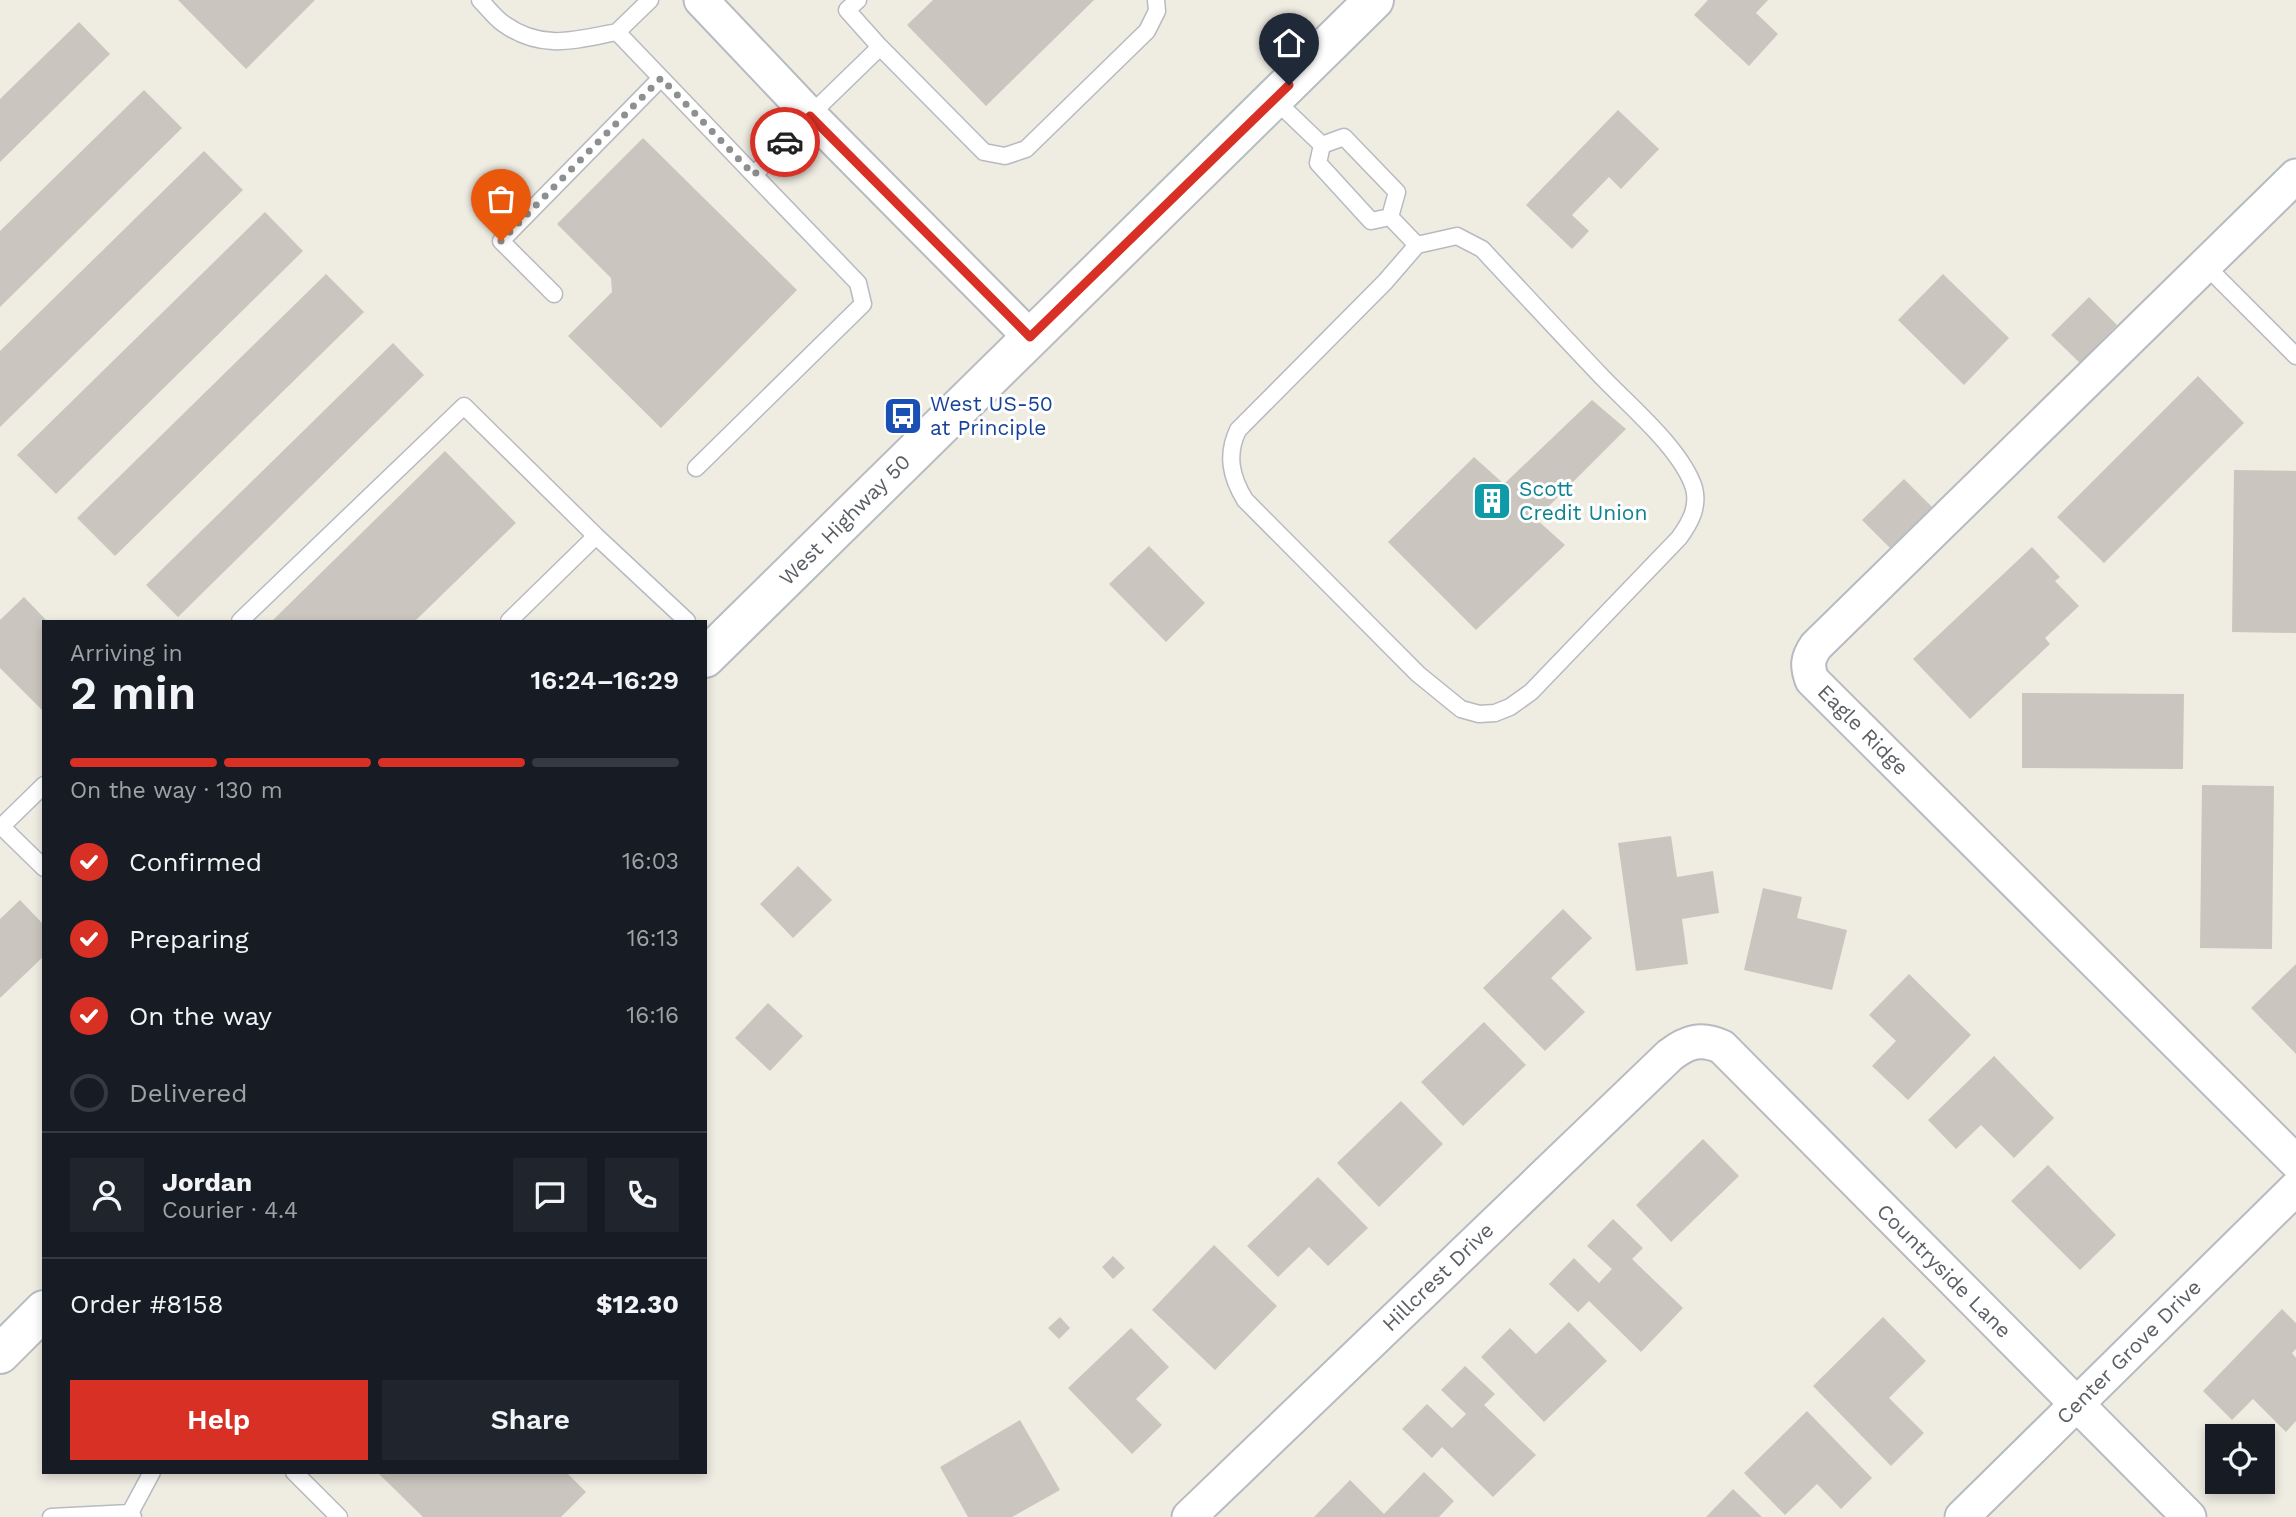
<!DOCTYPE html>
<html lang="en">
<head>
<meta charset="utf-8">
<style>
	:root { --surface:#171b24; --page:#20242c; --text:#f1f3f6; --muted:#9ea1a6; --line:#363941; --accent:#d93025 }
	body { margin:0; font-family:"Work Sans",sans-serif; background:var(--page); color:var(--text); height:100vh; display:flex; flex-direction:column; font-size:26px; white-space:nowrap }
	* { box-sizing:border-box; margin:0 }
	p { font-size:23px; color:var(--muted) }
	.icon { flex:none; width:38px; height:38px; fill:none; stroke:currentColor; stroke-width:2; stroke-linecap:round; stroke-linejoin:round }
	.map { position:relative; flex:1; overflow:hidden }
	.panel { position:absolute; left:42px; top:620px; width:665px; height:854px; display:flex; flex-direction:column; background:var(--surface); border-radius:0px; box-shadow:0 4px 10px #0003 }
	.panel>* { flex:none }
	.tools { position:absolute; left:2205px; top:1424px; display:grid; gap:14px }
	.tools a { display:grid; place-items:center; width:70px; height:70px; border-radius:0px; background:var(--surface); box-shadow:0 4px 10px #0003; font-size:35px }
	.pin { position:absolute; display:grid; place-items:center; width:60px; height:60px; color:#fff; margin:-72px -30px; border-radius:50% 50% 50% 0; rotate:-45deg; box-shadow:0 0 7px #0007 }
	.pin .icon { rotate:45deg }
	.courier { position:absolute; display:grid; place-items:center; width:70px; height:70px; margin:-35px; border:5px solid #d93025; border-radius:50%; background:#fff; color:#222; box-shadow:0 2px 9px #0007 }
	.head em { font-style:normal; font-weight:600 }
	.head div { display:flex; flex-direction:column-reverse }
	.head { display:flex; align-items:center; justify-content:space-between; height:119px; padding:0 28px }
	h1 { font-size:46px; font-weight:600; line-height:52px }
	.bar { display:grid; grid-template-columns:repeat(4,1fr); gap:10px 7px; align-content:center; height:84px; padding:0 28px }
	.bar i { height:9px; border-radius:5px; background:var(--line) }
	.bar .current { background:var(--accent) }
	.bar p { grid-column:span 4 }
	.line { display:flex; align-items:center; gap:18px; padding:0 28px; border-top:2px solid var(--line) }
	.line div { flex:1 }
	.round { display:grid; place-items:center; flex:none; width:74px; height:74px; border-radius:0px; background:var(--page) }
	ol { padding:0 28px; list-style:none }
	li { display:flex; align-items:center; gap:21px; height:77px }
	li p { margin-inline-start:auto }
	li .icon { padding:7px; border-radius:50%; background:var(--accent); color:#fff; stroke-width:4 }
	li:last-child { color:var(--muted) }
	li i { width:38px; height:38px; border:4px solid var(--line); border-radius:50% }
	.primary-button { display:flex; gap:14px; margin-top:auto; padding:14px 28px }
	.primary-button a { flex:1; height:80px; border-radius:0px; background:var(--accent); color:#fff; font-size:28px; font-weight:600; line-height:80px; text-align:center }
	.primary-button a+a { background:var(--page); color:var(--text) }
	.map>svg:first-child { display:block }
	.building { fill:#cac6bf }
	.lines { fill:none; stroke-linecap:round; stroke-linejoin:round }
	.service-casing { stroke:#b7bac0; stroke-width:19 }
	.minor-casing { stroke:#b7bac0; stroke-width:37 }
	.secondary-casing { stroke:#b8bcc2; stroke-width:42 }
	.service { stroke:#fff; stroke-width:16 }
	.minor { stroke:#fff; stroke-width:33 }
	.secondary { stroke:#fff; stroke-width:38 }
	.done { stroke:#8e9090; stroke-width:7; stroke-dasharray:0 12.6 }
	.route { stroke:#d93025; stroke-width:9 }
	.labels { text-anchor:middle; stroke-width:6; stroke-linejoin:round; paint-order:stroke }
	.transit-label { font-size:21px; fill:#164399; stroke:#fff; text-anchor:start }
	.culture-label { font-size:21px; fill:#0d838f; stroke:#fff; text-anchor:start }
	.street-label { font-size:21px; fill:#5a5f64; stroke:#fff }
</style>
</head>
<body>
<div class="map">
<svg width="2296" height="1517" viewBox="0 0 2296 1517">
	<rect width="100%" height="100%" fill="#efece2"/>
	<path class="building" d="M178 0H315L246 69Z
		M933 0H1094L986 106 907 25Z
		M1708 0H1768L1756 13 1778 34 1749 66 1694 15Z
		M79 22 110 54 0 162V99Z
		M144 90 182 128 0 307V231Z
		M1618 110 1659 149 1621 189 1609 177 1572 215 1589 231 1572 249 1526 205Z
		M643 138 797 290 661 428 568 336 612 292 611 278 557 224Z
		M204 151 243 190 0 427V351Z
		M265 212 303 251 56 494 17 455Z
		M326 274 364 312 115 556 77 518Z
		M1943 274 2009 338 1964 385 1898 320Z
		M2089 297 2117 325 2080 363 2051 335Z
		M393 343 424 375 178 617 146 585Z
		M2198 376 2244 423 2104 563 2057 517Z
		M1592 400 1626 429 1536 519 1565 545 1476 630 1388 542 1474 457 1504 484Z
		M445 451 516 523 415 621H272Z
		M2234 470 2296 471V633L2232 632Z
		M1904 479 1932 507 1890 548 1862 520Z
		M1149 546 1205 603 1166 642 1109 584Z
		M2032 547 2060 577 2055 581 2079 606 2045 638 2050 644 1970 719 1913 659Z
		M24 597 47 621H44V712L0 668V620Z
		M2022 693 2184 694 2183 769 2022 768Z
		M2202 785 2274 786 2272 949 2200 948Z
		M1671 836 1677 877 1713 871 1719 913 1682 919 1688 964 1636 971 1618 843Z
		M798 866 832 900 793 938 760 904Z
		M1763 888 1802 897 1797 918 1847 930 1832 990 1744 970Z
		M20 900 44 925V956L0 998V919Z
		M1563 909 1592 938 1551 978 1585 1012 1545 1051 1483 988Z
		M2296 964V1054L2251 1008Z
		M1909 974 1971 1035 1908 1100 1872 1066 1896 1041 1869 1015Z
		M768 1003 803 1036 770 1071 735 1038Z
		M1484 1022 1526 1065 1463 1126 1421 1082Z
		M1994 1056 2054 1118 2014 1158 1981 1125 1956 1149 1928 1120Z
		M1401 1101 1443 1144 1379 1207 1337 1163Z
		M1703 1139 1739 1176 1671 1242 1636 1205Z
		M2048 1165 2116 1235 2080 1270 2011 1201Z
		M1318 1177 1368 1228 1328 1266 1309 1247 1278 1277 1247 1246Z
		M1613 1219 1643 1248 1632 1259 1683 1308 1641 1352 1589 1301 1578 1312 1549 1284 1574 1258 1599 1283 1612 1269 1587 1246Z
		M1214 1245 1277 1306 1215 1370 1152 1310Z
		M1113 1256 1125 1268 1113 1279 1102 1267Z
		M2282 1309 2296 1323V1349L2292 1353 2296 1358V1421L2286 1432 2253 1399 2232 1420 2203 1391Z
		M1060 1317 1070 1328 1059 1339 1048 1328Z
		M1883 1317 1926 1361 1889 1398 1924 1433 1891 1466 1813 1386Z
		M1569 1322 1607 1361 1544 1422 1481 1357 1510 1328 1536 1354Z
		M1131 1328 1169 1367 1136 1399 1162 1425 1132 1454 1068 1388Z
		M1465 1366 1495 1394 1484 1405 1536 1455 1493 1497 1442 1447 1432 1458 1402 1429 1427 1404 1452 1428 1466 1414 1441 1390Z
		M1807 1411 1872 1478 1841 1509 1817 1484 1785 1515 1744 1473Z
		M1020 1420 1060 1490 1012 1517H968L940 1467Z
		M377 1472H566L586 1492 561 1517H423Z
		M1424 1472 1454 1501 1439 1517H1314L1350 1480 1384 1514Z
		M1733 1489 1762 1517H1706Z"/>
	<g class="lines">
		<g class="service-casing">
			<path id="service" d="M480 0C488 8 495 18 504 24 542 51 575 40 617 32
				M650 0 617 32 754 175 810 115 880 47 847 10 858 0
				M880 47 984 152 1005 156 1026 149 1147 31 1157 11 1156 0
				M1274 99 1322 145
				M1344 137 1397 192 1390 217 1371 221 1318 163 1322 145Z
				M1390 217 1417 245
				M1457 236 1482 249C1522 292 1562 335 1603 378 1631 407 1682 450 1694 488 1699 507 1690 523 1679 538L1531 692 1510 707 1495 713 1479 714 1461 709 1418 674 1245 500C1231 477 1226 455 1238 430L1385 282 1417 245Z
				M2206 266 2296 356
				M554 294 501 241 661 78
				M696 468 863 304 858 283 754 175
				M240 621 464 406 596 536 687 621
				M509 621 596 536
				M0 825 44 868
				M2 826 44 785
				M294 1472 339 1517
				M51 1517 130 1513
				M133 1517 130 1513 152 1472"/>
		</g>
		<g class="minor-casing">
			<path id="minor" d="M701 0 810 115 1030 337
				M2296 176 1816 646C1807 659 1807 666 1812 680L2296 1162
				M1189 1517 1670 1055C1687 1042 1701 1037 1722 1047L2189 1517
				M1962 1517 2296 1188"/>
		</g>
		<g class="secondary-casing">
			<path id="secondary" d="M705 658 1374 0
				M0 1354 44 1310"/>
		</g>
		<use href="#service" class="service"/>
		<use href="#minor" class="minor"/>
		<use href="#secondary" class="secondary"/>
	</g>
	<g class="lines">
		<path class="done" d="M501 241 661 78 754 175 785 142"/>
		<path class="route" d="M785 142 810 116 1030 337 1289 85"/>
	</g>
	<defs>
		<g id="bus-square" transform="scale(2.0125)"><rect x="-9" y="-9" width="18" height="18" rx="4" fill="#1a4fb4" stroke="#fff"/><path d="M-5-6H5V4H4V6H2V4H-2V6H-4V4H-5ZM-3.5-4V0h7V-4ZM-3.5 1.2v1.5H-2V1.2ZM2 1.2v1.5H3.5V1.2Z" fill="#fff"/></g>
		<g id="building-square" transform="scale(2.0125)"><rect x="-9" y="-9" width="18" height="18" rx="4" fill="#0f9aa8" stroke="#fff"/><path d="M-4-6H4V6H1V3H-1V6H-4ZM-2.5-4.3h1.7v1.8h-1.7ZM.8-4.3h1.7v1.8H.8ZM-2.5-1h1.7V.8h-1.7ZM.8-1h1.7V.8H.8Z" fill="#fff"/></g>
	</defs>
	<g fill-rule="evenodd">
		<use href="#bus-square" x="903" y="416"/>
		<use href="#building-square" x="1492" y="501"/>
	</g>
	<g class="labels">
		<g class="transit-label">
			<text x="930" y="411">West US-50<tspan x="930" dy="24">at Principle</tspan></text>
		</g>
		<g class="culture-label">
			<text x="1519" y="496">Scott<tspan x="1519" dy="24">Credit Union</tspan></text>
		</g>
		<g class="street-label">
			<text transform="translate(845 520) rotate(-45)" y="7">West Highway 50</text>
			<text transform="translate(1863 730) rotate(45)" y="7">Eagle Ridge</text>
			<text transform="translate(1944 1271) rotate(45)" y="7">Countryside Lane</text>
			<text transform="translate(1438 1277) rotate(-44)" y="7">Hillcrest Drive</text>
			<text transform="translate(2129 1352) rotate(-45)" y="7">Center Grove Drive</text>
		</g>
	</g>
</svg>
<div class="tools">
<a><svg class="icon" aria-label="locate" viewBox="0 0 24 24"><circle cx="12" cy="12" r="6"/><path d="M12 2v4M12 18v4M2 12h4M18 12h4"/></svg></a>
</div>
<div class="pin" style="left:501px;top:241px;background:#ea580c"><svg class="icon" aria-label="bag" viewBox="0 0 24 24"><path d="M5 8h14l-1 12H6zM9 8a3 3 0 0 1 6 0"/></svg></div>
<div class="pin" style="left:1289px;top:85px;background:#1f2937"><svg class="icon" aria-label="home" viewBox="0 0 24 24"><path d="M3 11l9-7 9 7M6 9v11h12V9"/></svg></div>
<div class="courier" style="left:785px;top:142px"><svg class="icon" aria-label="car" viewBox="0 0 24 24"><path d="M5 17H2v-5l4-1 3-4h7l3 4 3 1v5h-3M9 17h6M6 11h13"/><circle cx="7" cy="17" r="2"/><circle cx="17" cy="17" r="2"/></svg></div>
<section class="panel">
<div class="head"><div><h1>2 min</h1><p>Arriving in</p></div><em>16:24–16:29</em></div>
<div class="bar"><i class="current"></i><i class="current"></i><i class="current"></i><i></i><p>On the way · 130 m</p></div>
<ol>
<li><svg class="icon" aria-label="check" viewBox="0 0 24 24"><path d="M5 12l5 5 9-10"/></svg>Confirmed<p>16:03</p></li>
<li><svg class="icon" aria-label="check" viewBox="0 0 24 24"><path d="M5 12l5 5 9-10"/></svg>Preparing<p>16:13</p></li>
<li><svg class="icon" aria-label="check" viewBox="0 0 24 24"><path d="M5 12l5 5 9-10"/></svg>On the way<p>16:16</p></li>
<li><i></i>Delivered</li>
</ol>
<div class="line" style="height:126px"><a class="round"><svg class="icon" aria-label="person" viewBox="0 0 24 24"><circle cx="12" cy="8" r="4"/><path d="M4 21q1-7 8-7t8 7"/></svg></a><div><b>Jordan</b><p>Courier · 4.4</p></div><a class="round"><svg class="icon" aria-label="chat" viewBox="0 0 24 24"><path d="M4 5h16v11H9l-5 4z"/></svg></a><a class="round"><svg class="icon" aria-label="phone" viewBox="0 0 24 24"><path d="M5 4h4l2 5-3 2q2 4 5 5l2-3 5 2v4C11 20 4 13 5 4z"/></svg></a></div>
<div class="line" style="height:91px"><div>Order #8158</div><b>$12.30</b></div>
<div class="primary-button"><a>Help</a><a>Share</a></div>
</section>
</div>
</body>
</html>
